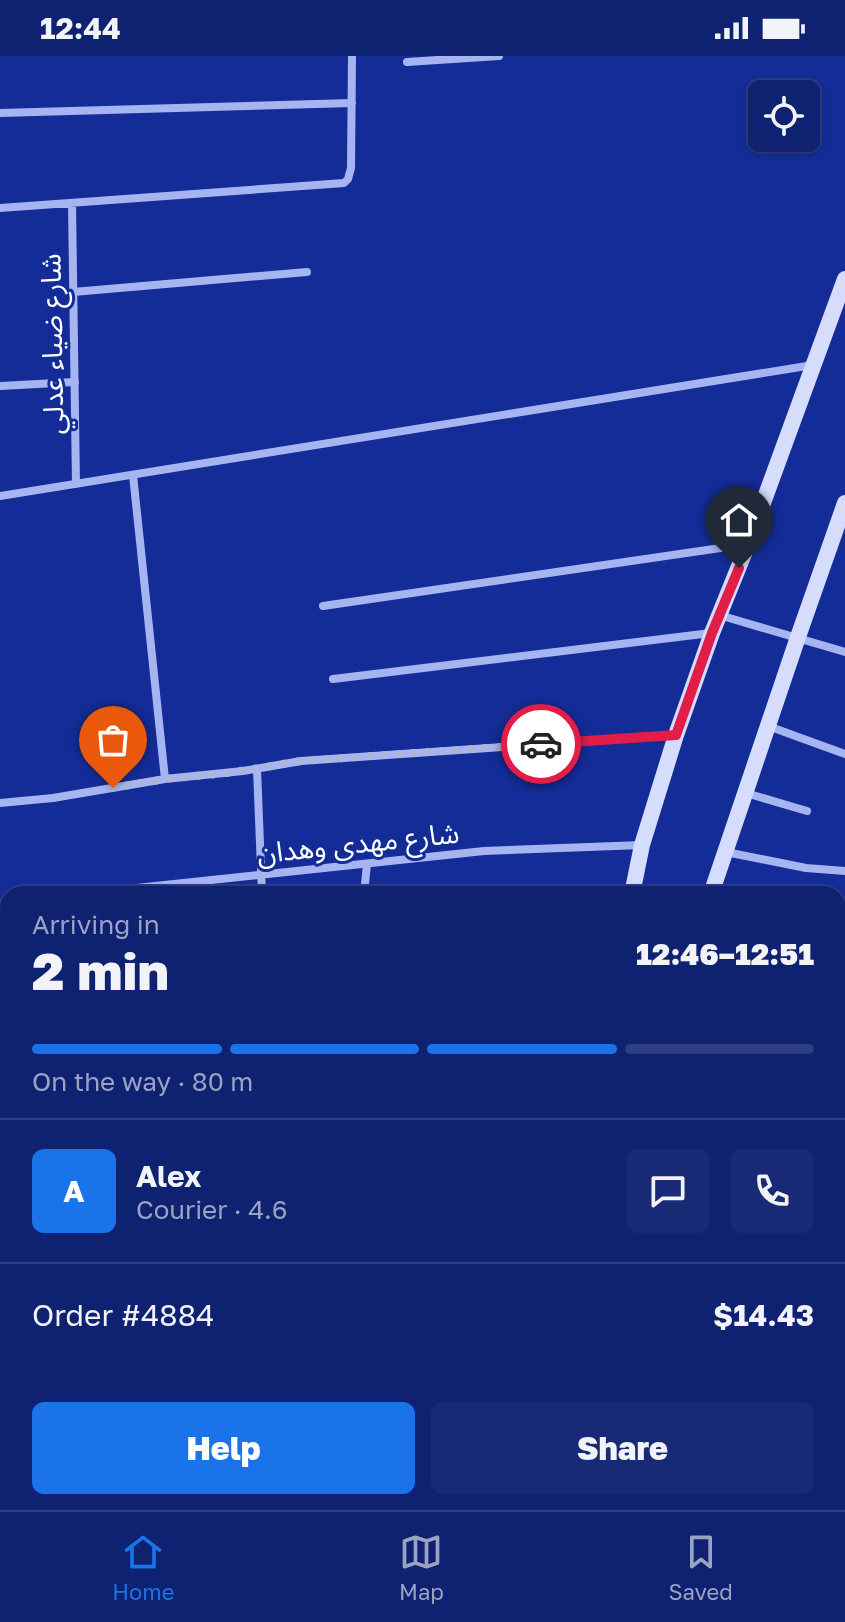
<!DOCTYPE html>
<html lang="en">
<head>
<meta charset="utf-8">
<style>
	:root { --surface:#0f2171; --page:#182976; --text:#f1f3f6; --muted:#9ba3c3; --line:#2f3e84; --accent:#1a73e8 }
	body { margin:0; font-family:"Golos Text","Noto Sans Arabic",sans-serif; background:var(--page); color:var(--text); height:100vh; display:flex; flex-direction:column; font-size:30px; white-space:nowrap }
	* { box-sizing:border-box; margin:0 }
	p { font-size:26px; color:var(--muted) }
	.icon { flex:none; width:44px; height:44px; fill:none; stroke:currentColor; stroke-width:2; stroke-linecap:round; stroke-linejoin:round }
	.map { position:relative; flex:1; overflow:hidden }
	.side { position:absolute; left:0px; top:830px; width:846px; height:624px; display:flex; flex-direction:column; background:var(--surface); border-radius:24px 24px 0 0; box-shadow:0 2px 6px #0004,0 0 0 2px var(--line) }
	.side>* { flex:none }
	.fabs { position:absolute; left:748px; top:24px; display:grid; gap:16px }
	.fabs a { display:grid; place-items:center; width:72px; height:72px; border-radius:12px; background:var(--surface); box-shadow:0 2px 6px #0004,0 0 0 2px var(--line); font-size:40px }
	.pin { position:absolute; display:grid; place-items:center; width:68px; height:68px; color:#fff; margin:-82px -34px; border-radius:50% 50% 50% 0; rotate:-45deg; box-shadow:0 0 8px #0007 }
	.pin .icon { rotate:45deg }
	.courier { position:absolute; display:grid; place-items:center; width:80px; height:80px; margin:-40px; border:6px solid #e11d48; border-radius:50%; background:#fff; color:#222; box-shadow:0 2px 10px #0007 }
	.head em { font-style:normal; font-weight:800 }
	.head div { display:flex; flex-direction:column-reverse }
	.head { display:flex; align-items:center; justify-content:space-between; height:136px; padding:0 32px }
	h1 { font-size:52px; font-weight:800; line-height:60px }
	.bar { display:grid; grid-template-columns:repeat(4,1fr); gap:12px 8px; align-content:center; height:96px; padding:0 32px }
	.bar i { height:10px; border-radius:6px; background:var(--line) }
	.bar .on { background:var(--accent) }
	.bar p { grid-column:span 4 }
	.line { display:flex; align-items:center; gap:20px; padding:0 32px; border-top:2px solid var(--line) }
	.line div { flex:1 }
	.round { display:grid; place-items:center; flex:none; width:84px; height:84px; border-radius:12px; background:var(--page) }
	.cta { display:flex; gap:16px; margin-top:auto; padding:16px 32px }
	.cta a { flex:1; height:92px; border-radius:12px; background:var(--accent); color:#fff; font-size:32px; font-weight:800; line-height:92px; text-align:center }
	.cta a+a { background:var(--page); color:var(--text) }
	.status { display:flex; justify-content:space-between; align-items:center; height:56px; padding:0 40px; background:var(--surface); direction:ltr }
	.status svg { height:22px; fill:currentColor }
	.dock { display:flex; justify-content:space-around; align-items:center; height:112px; border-top:2px solid var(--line); background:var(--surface); font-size:22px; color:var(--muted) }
	.dock a { display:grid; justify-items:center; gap:4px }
	.dock .on { color:var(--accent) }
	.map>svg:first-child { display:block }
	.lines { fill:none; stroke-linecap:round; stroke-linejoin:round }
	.street { stroke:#a6b5f2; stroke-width:8 }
	.secondary { stroke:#d5dcfc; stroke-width:16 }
	.done { stroke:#adb5db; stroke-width:8; stroke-dasharray:0 14.4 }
	.route { stroke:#e11d48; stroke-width:10 }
	.labels { text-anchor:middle; stroke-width:6; stroke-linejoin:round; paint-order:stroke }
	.street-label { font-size:28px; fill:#fff; stroke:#142c97 }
</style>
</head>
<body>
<div class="status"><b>12:44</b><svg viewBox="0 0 49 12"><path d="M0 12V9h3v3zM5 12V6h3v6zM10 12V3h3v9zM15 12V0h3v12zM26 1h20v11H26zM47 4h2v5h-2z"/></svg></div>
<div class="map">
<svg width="845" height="1454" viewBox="0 0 845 1454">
	<rect width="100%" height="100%" fill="#142c97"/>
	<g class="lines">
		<path class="street" d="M407 6 499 0
			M0 57 352 47
			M72 148 76 428
			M0 152 344 127 348 123 351 112 352 0
			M73 236 307 216
			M0 330 75 326
			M133 419 165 723
			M0 440 813 309
			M323 550 748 488
			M719 559 845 596
			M333 623 711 577
			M768 670 845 698
			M257 713 262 838
			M746 737 807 755
			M0 747 53 742 165 723 243 715 301 705 675 679
			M726 796 806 812 845 815
			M80 838 484 795 642 789
			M364 838 367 808
			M0 847 8 846
			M838 893 845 894
			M838 954 845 955
			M838 1028 845 1029
			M0 1062 8 1060
			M838 1113H845
			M838 1171 845 1172
			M0 1216H8
			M838 1218 845 1219
			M0 1281H8
			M838 1307 845 1309
			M838 1375H845
			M0 1409 8 1408
			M346 1446V1454
			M793 1446V1454
			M601 1448 687 1453
			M427 1454V1446"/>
		<path class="secondary" d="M632 838 642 789 676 679 712 577 748 488 845 223
			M711 838 798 581 845 447
			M524 1454 525 1446
			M600 1454 601 1446"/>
	</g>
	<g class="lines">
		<path class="done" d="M113 732 165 723 228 717 301 705 541 688"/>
		<path class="route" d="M541 688 676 679 712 577 739 512"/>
	</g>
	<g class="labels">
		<g class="street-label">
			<text transform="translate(52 288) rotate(-91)" y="10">شارع ضياء عدلي</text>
			<text transform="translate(358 787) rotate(-6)" y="10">شارع مهدى وهدان</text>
		</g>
	</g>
</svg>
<div class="fabs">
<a><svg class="icon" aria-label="locate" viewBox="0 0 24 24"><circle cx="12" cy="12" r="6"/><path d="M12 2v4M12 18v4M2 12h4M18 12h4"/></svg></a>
</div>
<div class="pin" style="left:113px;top:732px;background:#ea580c"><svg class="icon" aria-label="bag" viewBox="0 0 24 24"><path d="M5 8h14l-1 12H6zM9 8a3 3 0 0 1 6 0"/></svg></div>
<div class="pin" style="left:739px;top:512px;background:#1f2937"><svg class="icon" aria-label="home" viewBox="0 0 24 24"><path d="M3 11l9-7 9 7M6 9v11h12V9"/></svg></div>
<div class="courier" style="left:541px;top:688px"><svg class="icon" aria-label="car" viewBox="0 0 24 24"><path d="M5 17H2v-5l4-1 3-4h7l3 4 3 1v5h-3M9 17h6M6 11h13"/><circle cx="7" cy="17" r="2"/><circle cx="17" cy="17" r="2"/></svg></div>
<section class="side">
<div class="head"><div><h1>2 min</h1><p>Arriving in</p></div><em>12:46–12:51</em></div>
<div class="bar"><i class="on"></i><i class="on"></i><i class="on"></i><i></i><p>On the way · 80 m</p></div>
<div class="line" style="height:144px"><b class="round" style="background:var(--accent);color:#fff">A</b><div><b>Alex</b><p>Courier · 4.6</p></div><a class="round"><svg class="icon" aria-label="chat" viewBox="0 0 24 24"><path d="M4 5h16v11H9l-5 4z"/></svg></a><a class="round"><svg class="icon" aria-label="phone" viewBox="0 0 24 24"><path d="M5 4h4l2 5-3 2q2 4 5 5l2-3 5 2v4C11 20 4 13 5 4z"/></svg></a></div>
<div class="line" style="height:104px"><div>Order #4884</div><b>$14.43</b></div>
<div class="cta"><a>Help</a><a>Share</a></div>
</section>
</div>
<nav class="dock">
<a class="on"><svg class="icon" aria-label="home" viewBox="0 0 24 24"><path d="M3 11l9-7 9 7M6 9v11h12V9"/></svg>Home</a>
<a><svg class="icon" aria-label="map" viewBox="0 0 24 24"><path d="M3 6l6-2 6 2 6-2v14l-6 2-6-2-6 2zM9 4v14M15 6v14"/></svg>Map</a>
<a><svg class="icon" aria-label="saved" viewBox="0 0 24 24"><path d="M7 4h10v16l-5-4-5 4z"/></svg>Saved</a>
</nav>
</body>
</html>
